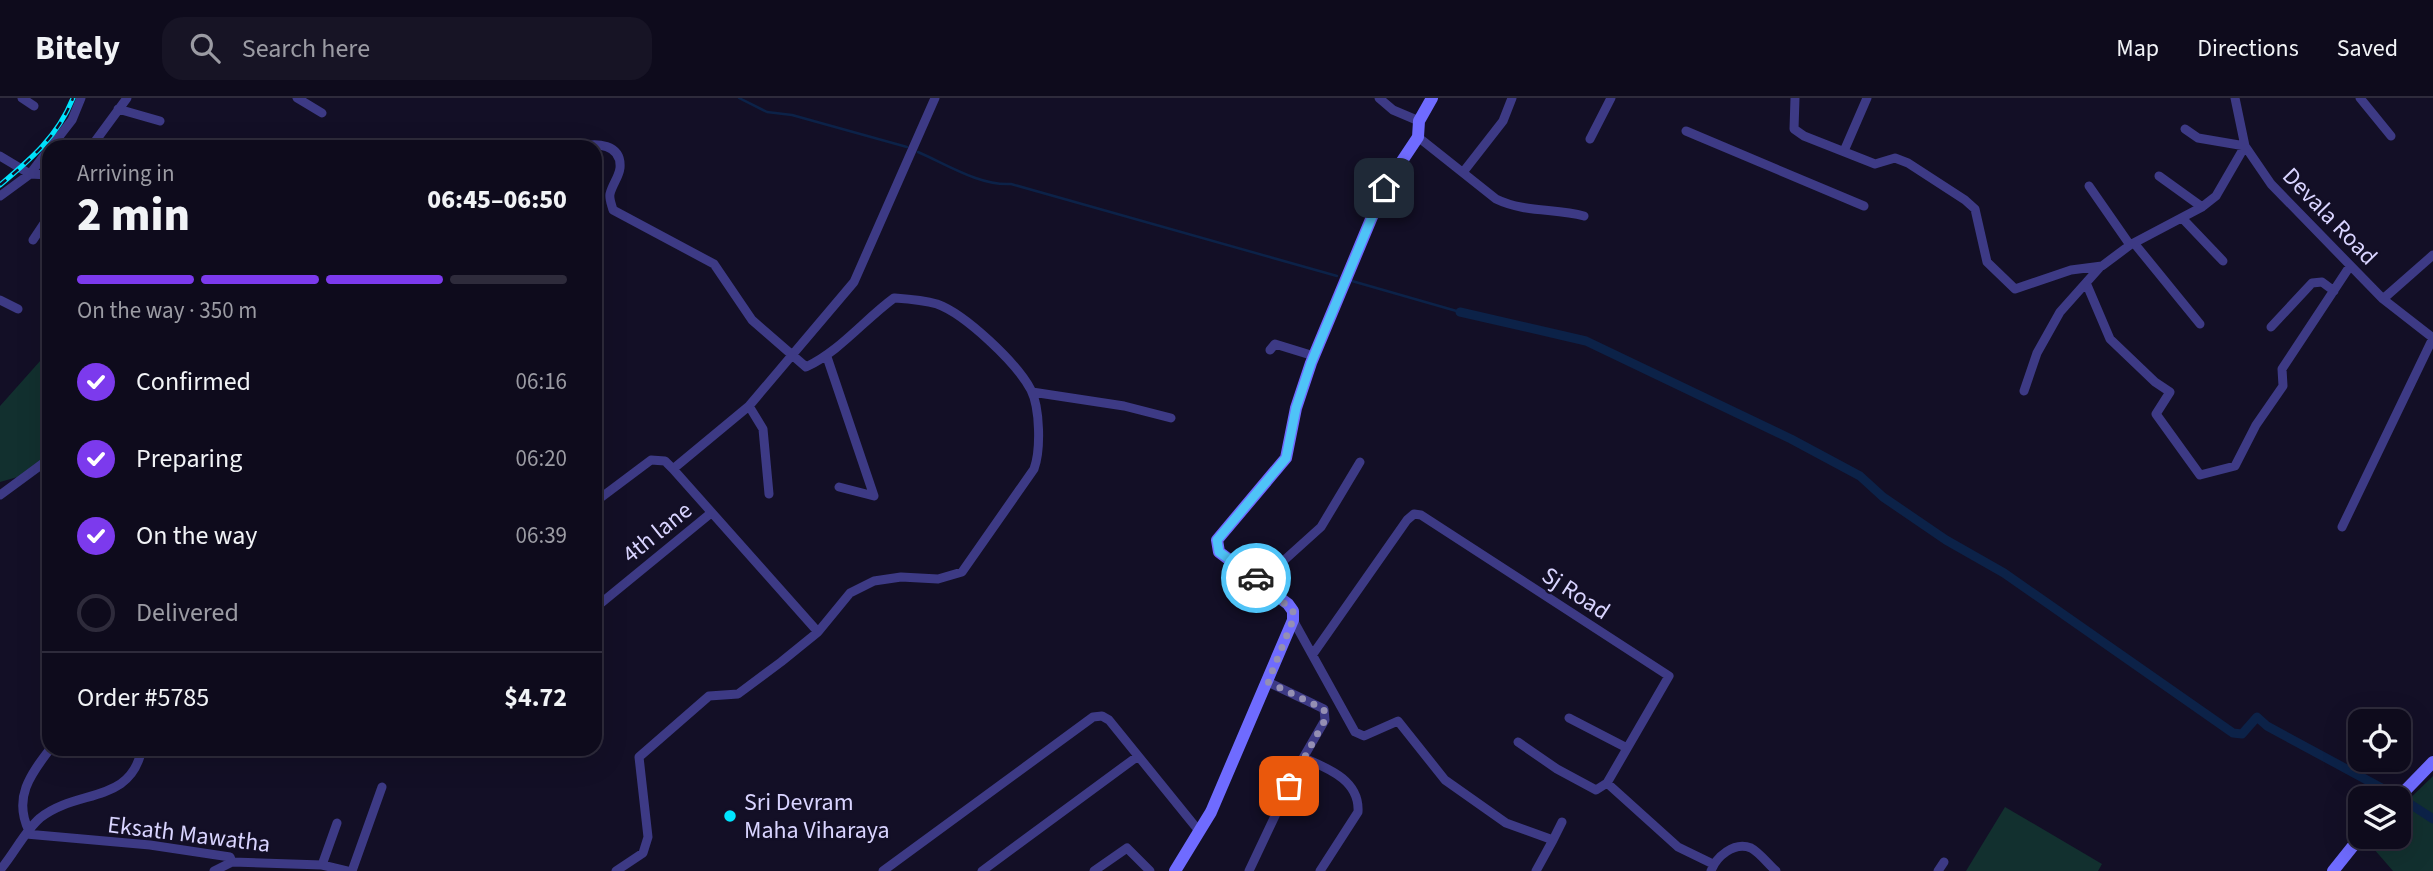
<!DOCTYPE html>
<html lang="en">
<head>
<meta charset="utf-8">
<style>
	:root { --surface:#0e0b1c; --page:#171425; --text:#f1f3f6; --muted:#9b9ba3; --line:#2e2b3b; --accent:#7c3aed }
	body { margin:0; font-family:"Source Sans 3",sans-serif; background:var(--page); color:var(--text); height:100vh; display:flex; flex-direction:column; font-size:26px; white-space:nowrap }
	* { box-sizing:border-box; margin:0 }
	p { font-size:23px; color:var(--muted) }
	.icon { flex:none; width:38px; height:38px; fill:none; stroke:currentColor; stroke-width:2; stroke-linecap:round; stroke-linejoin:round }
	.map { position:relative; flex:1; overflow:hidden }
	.side { position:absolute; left:42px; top:42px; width:560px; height:616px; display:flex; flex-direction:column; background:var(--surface); border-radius:21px; box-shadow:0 7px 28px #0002,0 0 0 2px var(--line) }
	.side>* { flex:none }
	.tools { position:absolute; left:2348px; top:611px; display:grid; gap:14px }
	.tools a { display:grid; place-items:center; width:63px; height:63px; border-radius:14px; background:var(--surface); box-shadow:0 7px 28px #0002,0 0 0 2px var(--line); font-size:35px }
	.pin { position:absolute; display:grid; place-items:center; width:60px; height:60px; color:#fff; margin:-30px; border-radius:14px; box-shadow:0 4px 10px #0006 }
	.courier { position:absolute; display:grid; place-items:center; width:70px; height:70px; margin:-35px; border:5px solid #4fc3f7; border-radius:50%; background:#fff; color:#222; box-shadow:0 2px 9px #0007 }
	.headline em { font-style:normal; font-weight:800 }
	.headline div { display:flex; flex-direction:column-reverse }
	.headline { display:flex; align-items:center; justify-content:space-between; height:119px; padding:0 35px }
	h1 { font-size:46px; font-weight:800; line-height:52px }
	.bar { display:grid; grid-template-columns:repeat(4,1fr); gap:10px 7px; align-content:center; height:84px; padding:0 35px }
	.bar i { height:9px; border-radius:5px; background:var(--line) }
	.bar .selected { background:var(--accent) }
	.bar p { grid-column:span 4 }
	.line { display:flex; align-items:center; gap:18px; padding:0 35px; border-top:2px solid var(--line) }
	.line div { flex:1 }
	ol { padding:0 35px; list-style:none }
	li { display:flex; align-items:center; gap:21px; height:77px }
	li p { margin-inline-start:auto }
	li .icon { padding:7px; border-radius:50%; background:var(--accent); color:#fff; stroke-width:4 }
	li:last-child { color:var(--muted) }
	li i { width:38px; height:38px; border:4px solid var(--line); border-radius:50% }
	header { display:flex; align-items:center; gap:42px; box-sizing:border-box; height:98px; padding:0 35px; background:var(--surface); border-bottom:2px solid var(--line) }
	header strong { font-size:33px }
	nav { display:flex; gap:38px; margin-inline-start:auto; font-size:24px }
	.search { width:490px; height:63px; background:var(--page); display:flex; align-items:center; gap:18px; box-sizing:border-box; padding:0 24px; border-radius:21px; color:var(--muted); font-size:26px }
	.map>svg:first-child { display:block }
	.green { fill:#12302f }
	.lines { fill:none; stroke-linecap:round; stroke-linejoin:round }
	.stream { stroke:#0c2248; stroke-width:2.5 }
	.canal { stroke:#0c2248; stroke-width:9 }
	.street { stroke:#3d3a85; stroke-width:9 }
	.secondary { stroke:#6f6bff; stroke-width:12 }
	.rail-casing { stroke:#00e5ff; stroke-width:5 }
	.rail { stroke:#130f26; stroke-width:2.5; stroke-dasharray:8; stroke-linecap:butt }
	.done { stroke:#948fb3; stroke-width:7; stroke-dasharray:0 12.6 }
	.route { stroke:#4fc3f7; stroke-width:9 }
	.poi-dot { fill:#00e5ff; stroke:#130f26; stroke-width:2.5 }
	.labels { text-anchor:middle; stroke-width:5; stroke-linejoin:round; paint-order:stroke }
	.street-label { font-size:24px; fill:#d9d4ff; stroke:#130f26 }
	.poi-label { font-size:24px; fill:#d9d4ff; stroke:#130f26; text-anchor:start }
</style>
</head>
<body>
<header>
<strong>Bitely</strong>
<div class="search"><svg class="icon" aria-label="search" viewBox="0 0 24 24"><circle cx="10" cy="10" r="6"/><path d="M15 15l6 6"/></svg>Search here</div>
<nav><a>Map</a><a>Directions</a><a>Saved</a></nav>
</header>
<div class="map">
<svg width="2433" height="773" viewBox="0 0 2433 773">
	<rect width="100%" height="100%" fill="#130f26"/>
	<path class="green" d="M49 253V362L35 374 0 384V308Z
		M2433 678V773H2393L2367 743 2372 739 2399 738V711Z
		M2005 709 2102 766 2098 773H1966Z"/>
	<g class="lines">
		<path class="stream" d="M739 0 767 14 792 17 907 49
			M918 54C946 66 980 88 1011 86L1337 178
			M1352 183 1460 214"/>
		<path class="canal" d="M1460 214 1586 243 1791 341 1860 378 1883 399 1946 442 2004 475 2233 635 2242 636 2257 619 2267 628 2389 694
			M2407 704 2433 721"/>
		<path class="street" d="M22 0 34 8
			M297 0 322 15
			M1379 0 1393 12 1419 23
			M1795 0 1794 31 1804 38 1875 66 1895 60 1908 65 1965 102 1975 111 1987 164 2015 191 2071 172 2102 168 2130 147 2202 109 2216 98 2245 48 2198 40 2185 31
			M2235 0 2245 48 2271 86 2383 201 2433 240
			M2360 0 2391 38
			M118 11 160 23
			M1686 33 1864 108
			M1418 39 1496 101C1525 115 1555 110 1584 118
			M1590 41 1611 0
			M51 49 72 22 81 0
			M91 49 127 0
			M579 49C596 44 622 46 620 70 619 79 612 87 610 96 609 101 612 108 613 112L714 166 752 222 806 269C840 253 864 222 894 200 908 201 923 202 937 206 965 216 1017 265 1031 292 1040 310 1041 352 1034 371L962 474 938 481 901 479 874 483 850 495 818 534 781 564 738 596 709 598 639 659 648 739 643 755 616 773
			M1844 53 1867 0
			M0 58 30 76 49 77
			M1464 73 1503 23 1512 0
			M2159 78 2202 109
			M2089 88 2130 147
			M0 98 30 76 49 51
			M2182 120 2223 163
			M33 142 49 118
			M2134 145 2200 226
			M2087 187 2110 241 2155 284 2170 294 2156 316 2200 377 2235 368 2256 327 2283 288 2282 271 2350 168
			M2383 201 2433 157
			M0 202 18 211
			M2271 229 2312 185 2322 184 2334 193
			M1270 252 1275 246 1314 258
			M827 259 874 398 839 389
			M2024 293 2037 255 2060 214 2101 168
			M1032 294 1124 308 1171 320
			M749 308 763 331 769 396
			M673 371 818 534
			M0 397 49 361
			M595 404 651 362 665 363 673 371 749 308 854 184 935 0
			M2342 429 2433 240
			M1260 484 1321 429 1360 364
			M595 510 711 415
			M1293 522 1355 634 1364 638 1398 623 1445 682 1506 725 1553 742 1562 724
			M1313 556 1407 422 1414 416 1421 417 1669 578 1607 685 1596 692 1557 671 1518 644
			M1569 620 1627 650
			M1304 660C1327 670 1360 682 1358 714L1320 773
			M1607 685 1678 749 1713 766
			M29 733C13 700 30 677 50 651
			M26 736 150 747 230 759 232 764 322 767 347 773
			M322 767 337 725
			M0 772C14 756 24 734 40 720 78 690 130 707 142 651
			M214 773 232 764
			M352 773 382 689
			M883 773 1093 619 1102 618 1109 622 1199 733
			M982 773 1138 658
			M1094 773 1127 750 1150 773
			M1249 773 1299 667 1325 622 1324 611 1268 584
			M1536 773 1553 742
			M1711 773C1716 759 1734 743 1751 750 1759 754 1769 767 1776 773
			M1938 773 1944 764"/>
		<path class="secondary" d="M2398 700 2433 664
			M1175 773 1211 714 1293 522V513L1288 506 1219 454 1217 442 1286 360 1296 310 1311 265 1384 90 1418 39 1419 23 1432 0
			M2333 773 2361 738"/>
		<g class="rail-casing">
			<path id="rail" d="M0 87C31 61 58 38 73 0"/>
		</g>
		<use href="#rail" class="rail"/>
	</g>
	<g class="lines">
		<path class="done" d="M1256 480 1293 513V522L1268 584 1324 611 1325 622 1289 688"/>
		<path class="route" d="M1256 480 1219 454 1217 442 1286 360 1296 310 1311 265 1384 90"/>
	</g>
	<circle class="poi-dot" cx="730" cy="718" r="7"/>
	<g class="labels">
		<g class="street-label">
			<text transform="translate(2330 118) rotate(46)" y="8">Devala Road</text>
			<text transform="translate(657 434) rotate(-39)" y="8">4th lane</text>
			<text transform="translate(1576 495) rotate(33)" y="8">Sj Road</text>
			<text transform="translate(189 736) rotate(7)" y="8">Eksath Mawatha</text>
		</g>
		<g class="poi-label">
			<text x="744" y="712">Sri Devram<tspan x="744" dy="28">Maha Viharaya</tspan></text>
		</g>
	</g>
</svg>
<div class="tools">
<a><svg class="icon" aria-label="locate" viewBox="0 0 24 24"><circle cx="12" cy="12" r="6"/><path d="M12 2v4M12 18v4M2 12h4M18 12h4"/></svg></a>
<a><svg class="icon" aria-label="layers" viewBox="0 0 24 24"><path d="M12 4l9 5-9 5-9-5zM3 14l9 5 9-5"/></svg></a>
</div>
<div class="pin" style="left:1289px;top:688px;background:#ea580c"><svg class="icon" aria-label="bag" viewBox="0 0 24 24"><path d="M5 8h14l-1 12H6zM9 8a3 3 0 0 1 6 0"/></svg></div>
<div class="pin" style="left:1384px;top:90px;background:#1f2937"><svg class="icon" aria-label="home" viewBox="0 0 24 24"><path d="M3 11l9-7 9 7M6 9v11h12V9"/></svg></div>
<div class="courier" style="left:1256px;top:480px"><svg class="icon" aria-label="car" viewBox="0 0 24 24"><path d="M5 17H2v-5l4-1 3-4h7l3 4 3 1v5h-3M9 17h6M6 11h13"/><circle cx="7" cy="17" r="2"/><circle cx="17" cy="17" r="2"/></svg></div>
<section class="side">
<div class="headline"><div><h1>2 min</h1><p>Arriving in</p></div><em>06:45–06:50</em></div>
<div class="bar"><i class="selected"></i><i class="selected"></i><i class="selected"></i><i></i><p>On the way · 350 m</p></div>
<ol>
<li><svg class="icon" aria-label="check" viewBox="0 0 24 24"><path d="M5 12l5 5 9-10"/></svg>Confirmed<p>06:16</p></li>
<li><svg class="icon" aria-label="check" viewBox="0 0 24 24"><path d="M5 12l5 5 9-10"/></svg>Preparing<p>06:20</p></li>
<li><svg class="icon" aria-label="check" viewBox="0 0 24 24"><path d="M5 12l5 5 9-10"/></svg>On the way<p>06:39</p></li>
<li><i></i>Delivered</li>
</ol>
<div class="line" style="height:91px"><div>Order #5785</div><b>$4.72</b></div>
</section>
</div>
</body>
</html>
